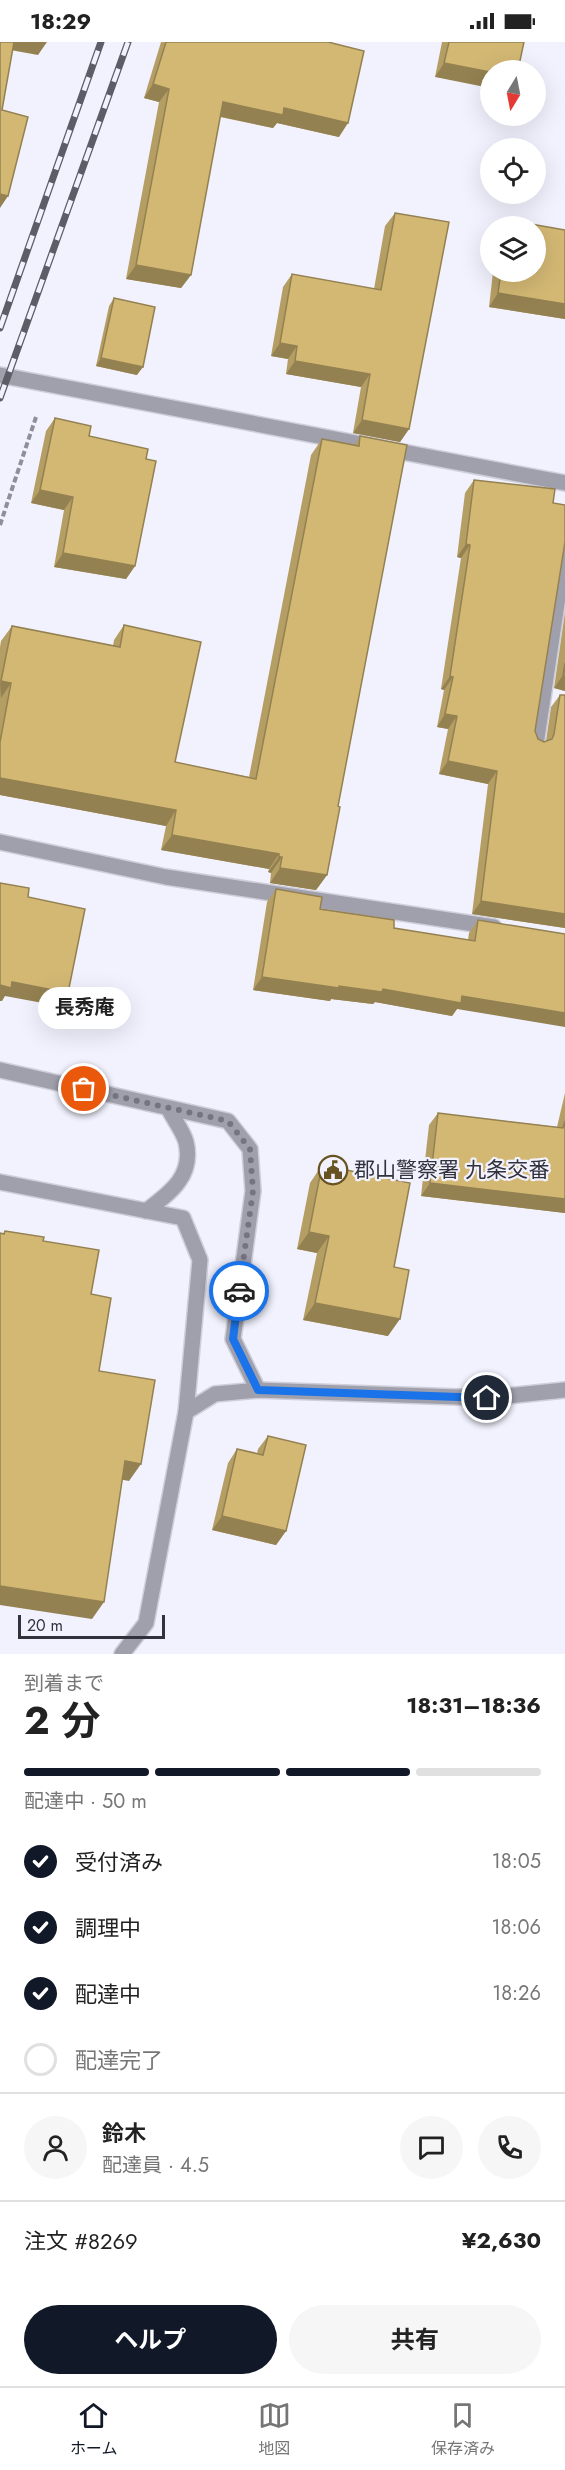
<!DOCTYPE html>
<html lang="ja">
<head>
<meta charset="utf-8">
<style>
	:root { --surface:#fff; --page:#f6f6f6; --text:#222; --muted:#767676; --line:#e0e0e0; --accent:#111827 }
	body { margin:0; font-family:Jost,"Noto Sans JP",sans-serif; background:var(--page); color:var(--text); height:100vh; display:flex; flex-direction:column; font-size:22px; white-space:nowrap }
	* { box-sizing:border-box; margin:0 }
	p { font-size:20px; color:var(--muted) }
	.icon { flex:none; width:33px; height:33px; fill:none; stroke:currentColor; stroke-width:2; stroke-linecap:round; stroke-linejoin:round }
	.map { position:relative; height:1612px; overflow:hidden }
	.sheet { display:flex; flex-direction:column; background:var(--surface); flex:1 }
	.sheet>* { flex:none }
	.needle { width:39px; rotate:190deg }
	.tools { position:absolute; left:480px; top:18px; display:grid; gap:12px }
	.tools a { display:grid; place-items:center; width:66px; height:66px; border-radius:50%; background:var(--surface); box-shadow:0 6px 24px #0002; font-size:30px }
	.scale { position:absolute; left:18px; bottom:15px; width:147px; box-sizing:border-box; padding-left:6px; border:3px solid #32323d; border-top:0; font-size:16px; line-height:21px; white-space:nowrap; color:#32323d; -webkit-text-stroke:4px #f2f2fe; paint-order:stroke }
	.pin { position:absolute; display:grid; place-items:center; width:51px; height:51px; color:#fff; margin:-26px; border:3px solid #fff; border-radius:50%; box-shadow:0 2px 6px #0007 }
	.courier { position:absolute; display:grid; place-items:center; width:60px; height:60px; margin:-30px; border:4px solid #1a73e8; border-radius:50%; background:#fff; color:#222; box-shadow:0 2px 8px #0007 }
	.bubble { position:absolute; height:42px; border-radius:21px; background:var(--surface); box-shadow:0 6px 24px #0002; font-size:20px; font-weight:700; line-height:42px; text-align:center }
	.summary em { font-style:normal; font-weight:700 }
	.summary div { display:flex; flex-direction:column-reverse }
	.summary { display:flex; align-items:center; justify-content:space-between; height:102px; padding:0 24px }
	h1 { font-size:39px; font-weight:700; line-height:45px }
	.bar { display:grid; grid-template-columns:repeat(4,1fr); gap:9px 6px; align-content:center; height:72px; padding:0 24px }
	.bar i { height:8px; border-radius:4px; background:var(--line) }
	.bar .on { background:var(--accent) }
	.bar p { grid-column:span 4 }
	.line { display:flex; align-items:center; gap:15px; padding:0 24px; border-top:2px solid var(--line) }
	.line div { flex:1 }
	.round { display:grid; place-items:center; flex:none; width:63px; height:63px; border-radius:32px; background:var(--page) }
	ol { padding:0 24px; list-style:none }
	li { display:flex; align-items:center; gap:18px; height:66px }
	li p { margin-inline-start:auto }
	li .icon { padding:6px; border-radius:50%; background:var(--accent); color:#fff; stroke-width:4 }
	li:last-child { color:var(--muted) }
	li i { width:33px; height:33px; border:3px solid var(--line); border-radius:50% }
	.button { display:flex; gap:12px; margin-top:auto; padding:12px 24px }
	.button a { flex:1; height:69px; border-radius:36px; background:var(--accent); color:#fff; font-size:24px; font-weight:700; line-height:69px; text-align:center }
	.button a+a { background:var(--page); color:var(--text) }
	.status { display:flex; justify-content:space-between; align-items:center; height:42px; padding:0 30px; background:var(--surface); direction:ltr }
	.status svg { height:16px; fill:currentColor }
	.tab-bar { display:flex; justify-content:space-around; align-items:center; height:84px; border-top:2px solid var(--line); background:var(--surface); font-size:16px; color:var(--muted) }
	.tab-bar a { display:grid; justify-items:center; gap:3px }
	.tab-bar .on { color:var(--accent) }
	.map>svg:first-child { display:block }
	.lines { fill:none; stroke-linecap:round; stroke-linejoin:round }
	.service-casing { stroke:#cfcfdb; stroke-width:18 }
	.minor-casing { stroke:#cfcfdb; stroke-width:18 }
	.path { stroke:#8f8f9a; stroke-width:4; stroke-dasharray:6 3; stroke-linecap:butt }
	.service { stroke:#a09fac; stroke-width:15 }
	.minor { stroke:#a09fac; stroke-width:15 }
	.rail-casing { stroke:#5d5d68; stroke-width:7 }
	.rail { stroke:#f2f2fe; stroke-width:4.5; stroke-dasharray:14; stroke-linecap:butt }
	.wall { fill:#b59e64 }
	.shaded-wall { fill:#948151 }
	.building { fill:#d3b874; stroke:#948151; stroke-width:1.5 }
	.done { stroke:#757581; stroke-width:6; stroke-dasharray:0 10.8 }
	.route { stroke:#1a73e8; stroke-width:8 }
	.labels { text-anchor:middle; stroke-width:4.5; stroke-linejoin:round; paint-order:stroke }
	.poi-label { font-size:21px; fill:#32323d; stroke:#f2f2fe; text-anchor:start }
</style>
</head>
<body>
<div class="status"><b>18:29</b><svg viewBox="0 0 49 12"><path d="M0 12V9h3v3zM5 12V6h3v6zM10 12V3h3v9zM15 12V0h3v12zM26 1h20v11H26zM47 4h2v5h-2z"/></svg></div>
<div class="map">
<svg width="565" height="1612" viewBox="0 0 565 1612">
	<rect width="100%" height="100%" fill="#f2f2fe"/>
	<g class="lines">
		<g class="service-casing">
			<path id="service" d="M0 800 166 835 494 885
				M0 1028 228 1079 250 1107 253 1149 233 1297 258 1348
				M0 1140 183 1176 200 1218 186 1370
				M146 1169C170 1151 194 1134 186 1100 183 1089 173 1076 168 1066"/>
		</g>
		<g class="minor-casing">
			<path id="minor" d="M0 333 565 441
				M536 703 565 508
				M122 1612 146 1581 186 1370 215 1352 258 1348 487 1356 565 1348"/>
		</g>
		<path class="path" d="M0 483 36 375"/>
		<use href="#service" class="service"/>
		<use href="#minor" class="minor"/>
		<g class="rail-casing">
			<path id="rail" d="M0 286 101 0
				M0 356 128 0"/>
		</g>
		<use href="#rail" class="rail"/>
	</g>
	<path class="wall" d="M161 0H328L339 95 277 81 273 86 220 75 191 233 181 246 126 237 159 60 144 56Z
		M442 0H524L435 35Z
		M395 171 409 387 400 400 353 391 361 345 286 332 288 317 271 314 283 245 292 232 374 247 385 184Z
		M508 178 565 188V277L489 265 493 230H536V184H503Z
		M114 256 137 333 96 324 109 264Z
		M55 376 89 394 146 417 135 524 126 537 54 525 64 468 31 461 46 389Z
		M360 394 338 764 327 833 316 848 270 841 271 831 268 830 269 827 161 808 166 784 0 753V605L1 599 12 584 113 604 114 598 124 583 175 720 249 735 311 413 322 397 354 404Z
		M474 438 553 461 535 689 538 697 544 700 546 699 551 665 560 653 565 886 472 872 488 742 439 732 448 687 437 685 444 648 441 647 461 516 457 515 465 451Z
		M565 570V649L554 646Z
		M276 847 320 867 394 886 468 898 469 891 478 878 565 892 457 967 452 974 375 960 373 962 331 957 330 959 253 948 267 860Z
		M565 1051V1171L421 1154 429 1083 438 1071 557 1085Z
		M322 1123 394 1225 388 1294 303 1278 317 1211 297 1207 310 1141Z
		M268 1394 286 1489 276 1503 212 1488 228 1421 237 1407 257 1411 258 1407Z"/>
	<path class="shaded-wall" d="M10 0H47L38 13 5 7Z
		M444 21 490 30V46L435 35Z
		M153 42 169 47 159 60 144 56Z
		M223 60 284 66 348 81 339 95 277 81 273 86 213 73Z
		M0 152 8 154 0 166Z
		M136 223 191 233 181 246 126 237Z
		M498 251 565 262V277L489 265Z
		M280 301 297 304 288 317 271 314Z
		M101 316 143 325 137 333 96 324Z
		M295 319 370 332 361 345 286 332Z
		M362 378 409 387 400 400 353 391Z
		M40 448 73 455 64 468 31 461Z
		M466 502 470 503 461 516 457 515Z
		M63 511 135 524 126 537 54 525Z
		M563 633 565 634V649L554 646Z
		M450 634 453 635 444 648 441 647Z
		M1 639 11 641 1 656 0 641Z
		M445 672 457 674 448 687 437 685Z
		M448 719 497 729 488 742 439 732Z
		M0 736 176 768 166 784 0 753Z
		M172 793 279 812 269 827 161 808Z
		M279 815H282L271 831 268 830Z
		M280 826 327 833 316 848 270 841Z
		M481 859 565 872V886L472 872Z
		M262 935 339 944 462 954 565 971V985L457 967 452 974 375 960 373 962 331 957 330 959 253 948Z
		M12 940 68 951 59 964 5 954 2 959H0V943Z
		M430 1141 565 1157V1171L421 1154Z
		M309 1190 329 1194 317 1211 297 1207Z
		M315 1261 400 1277 388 1294 303 1278Z
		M125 1419 141 1422 129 1439 113 1436Z
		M222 1474 286 1489 276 1503 212 1488Z
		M0 1544 104 1560 92 1577 0 1563Z"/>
	<path class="building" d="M0 0H14L2 68 28 75 8 154 0 152Z
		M166 0H328L364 9 348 81 284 66 283 73 223 60 191 233 136 223 169 47 153 42Z
		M449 0H524L518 28H490V30L444 21Z
		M395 171 449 180 409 387 362 378 370 332 295 319 297 304 280 301 292 232 381 248Z
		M508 178 565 188V262L498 251 501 230H536V184H507Z
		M114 256 155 265 143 325 101 316Z
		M55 376 91 384 89 394 148 407 146 417 156 419 135 524 63 511 73 455 40 448Z
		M360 394 407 403 338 764 340 765 327 833 280 826 282 815H279V812L172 793 176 768 0 736V700L11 641 1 639 12 584 120 605 124 583 201 600 175 720 256 737 322 397 359 404Z
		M474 438 555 447 553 461 565 463V500L535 689 538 697 544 700 552 697 554 692 560 653H565V872L481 859 497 729 448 719 457 674 445 672 453 635 450 634 470 503 466 502Z
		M565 621V634L563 633Z
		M0 841 29 846 28 855 85 867 68 951 12 940 11 946 0 943Z
		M276 847 322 855 320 867 394 878V886L475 899 478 878 565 892V971L462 954 461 961 383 947 382 950 339 944V946L262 935Z
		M438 1071 563 1086 565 1079V1157L430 1141Z
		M322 1123 410 1141 394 1225 409 1228 400 1277 315 1261 329 1194 309 1190Z
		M5 1189 44 1195 43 1199 99 1208 91 1252 111 1256 99 1329 155 1338 141 1422 125 1419 104 1560 0 1544V1191L4 1192Z
		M268 1394 306 1403 286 1489 222 1474 237 1407 263 1413Z"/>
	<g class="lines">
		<path class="done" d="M84 1047 228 1079 250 1107 253 1149 239 1249"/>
		<path class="route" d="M239 1249 233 1297 258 1348 487 1356"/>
	</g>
	<defs>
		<g id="civic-ring" transform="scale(1.5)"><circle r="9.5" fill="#f2f2fe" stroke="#665321" stroke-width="1.5"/><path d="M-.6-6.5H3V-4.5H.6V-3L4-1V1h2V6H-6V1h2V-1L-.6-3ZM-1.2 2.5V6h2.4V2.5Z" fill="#665321"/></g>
	</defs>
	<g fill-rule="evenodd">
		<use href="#civic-ring" x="333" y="1128"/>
	</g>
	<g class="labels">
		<g class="poi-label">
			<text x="354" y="1135">郡山警察署 九条交番</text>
		</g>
	</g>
</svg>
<div class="tools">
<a><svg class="needle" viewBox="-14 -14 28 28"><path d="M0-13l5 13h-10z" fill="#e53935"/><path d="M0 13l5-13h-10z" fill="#767676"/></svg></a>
<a><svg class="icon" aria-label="locate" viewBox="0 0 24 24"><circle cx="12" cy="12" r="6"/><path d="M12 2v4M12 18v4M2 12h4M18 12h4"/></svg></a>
<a><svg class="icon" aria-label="layers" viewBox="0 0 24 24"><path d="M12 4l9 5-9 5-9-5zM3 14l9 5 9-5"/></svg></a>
</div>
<div class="scale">20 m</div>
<div class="pin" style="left:84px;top:1047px;background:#ea580c"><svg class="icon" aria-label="bag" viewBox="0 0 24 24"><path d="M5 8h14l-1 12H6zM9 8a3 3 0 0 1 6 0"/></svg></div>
<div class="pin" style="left:487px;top:1356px;background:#1f2937"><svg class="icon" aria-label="home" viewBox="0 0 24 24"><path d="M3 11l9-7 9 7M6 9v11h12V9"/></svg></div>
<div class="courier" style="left:239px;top:1249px"><svg class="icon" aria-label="car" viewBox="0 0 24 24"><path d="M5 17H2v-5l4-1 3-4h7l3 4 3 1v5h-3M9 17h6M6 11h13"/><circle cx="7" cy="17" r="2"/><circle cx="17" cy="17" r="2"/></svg></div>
<div class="bubble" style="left:38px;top:945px;width:93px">長秀庵</div>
</div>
<section class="sheet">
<div class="summary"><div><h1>2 分</h1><p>到着まで</p></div><em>18:31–18:36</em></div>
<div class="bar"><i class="on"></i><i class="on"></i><i class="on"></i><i></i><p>配達中 · 50 m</p></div>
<ol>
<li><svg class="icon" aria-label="check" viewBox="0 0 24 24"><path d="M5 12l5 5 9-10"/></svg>受付済み<p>18:05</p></li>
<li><svg class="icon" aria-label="check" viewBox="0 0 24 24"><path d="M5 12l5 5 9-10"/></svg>調理中<p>18:06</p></li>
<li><svg class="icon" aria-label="check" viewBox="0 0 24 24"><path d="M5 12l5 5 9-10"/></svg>配達中<p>18:26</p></li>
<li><i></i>配達完了</li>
</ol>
<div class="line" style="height:108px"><a class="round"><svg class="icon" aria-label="person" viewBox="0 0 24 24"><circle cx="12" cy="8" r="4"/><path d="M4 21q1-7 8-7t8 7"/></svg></a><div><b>鈴木</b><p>配達員 · 4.5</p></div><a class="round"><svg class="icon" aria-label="chat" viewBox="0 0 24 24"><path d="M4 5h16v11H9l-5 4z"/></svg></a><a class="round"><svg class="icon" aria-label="phone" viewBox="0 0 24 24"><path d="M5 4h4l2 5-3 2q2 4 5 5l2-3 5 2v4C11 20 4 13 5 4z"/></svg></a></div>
<div class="line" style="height:78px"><div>注文 #8269</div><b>¥2,630</b></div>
<div class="button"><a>ヘルプ</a><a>共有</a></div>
</section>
<nav class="tab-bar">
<a class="on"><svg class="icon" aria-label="home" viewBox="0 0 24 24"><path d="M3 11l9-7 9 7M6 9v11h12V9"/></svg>ホーム</a>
<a><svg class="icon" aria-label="map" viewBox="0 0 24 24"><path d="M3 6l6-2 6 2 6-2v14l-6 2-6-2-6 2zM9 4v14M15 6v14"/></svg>地図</a>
<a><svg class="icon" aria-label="saved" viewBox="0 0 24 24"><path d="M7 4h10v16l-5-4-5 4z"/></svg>保存済み</a>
</nav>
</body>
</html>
